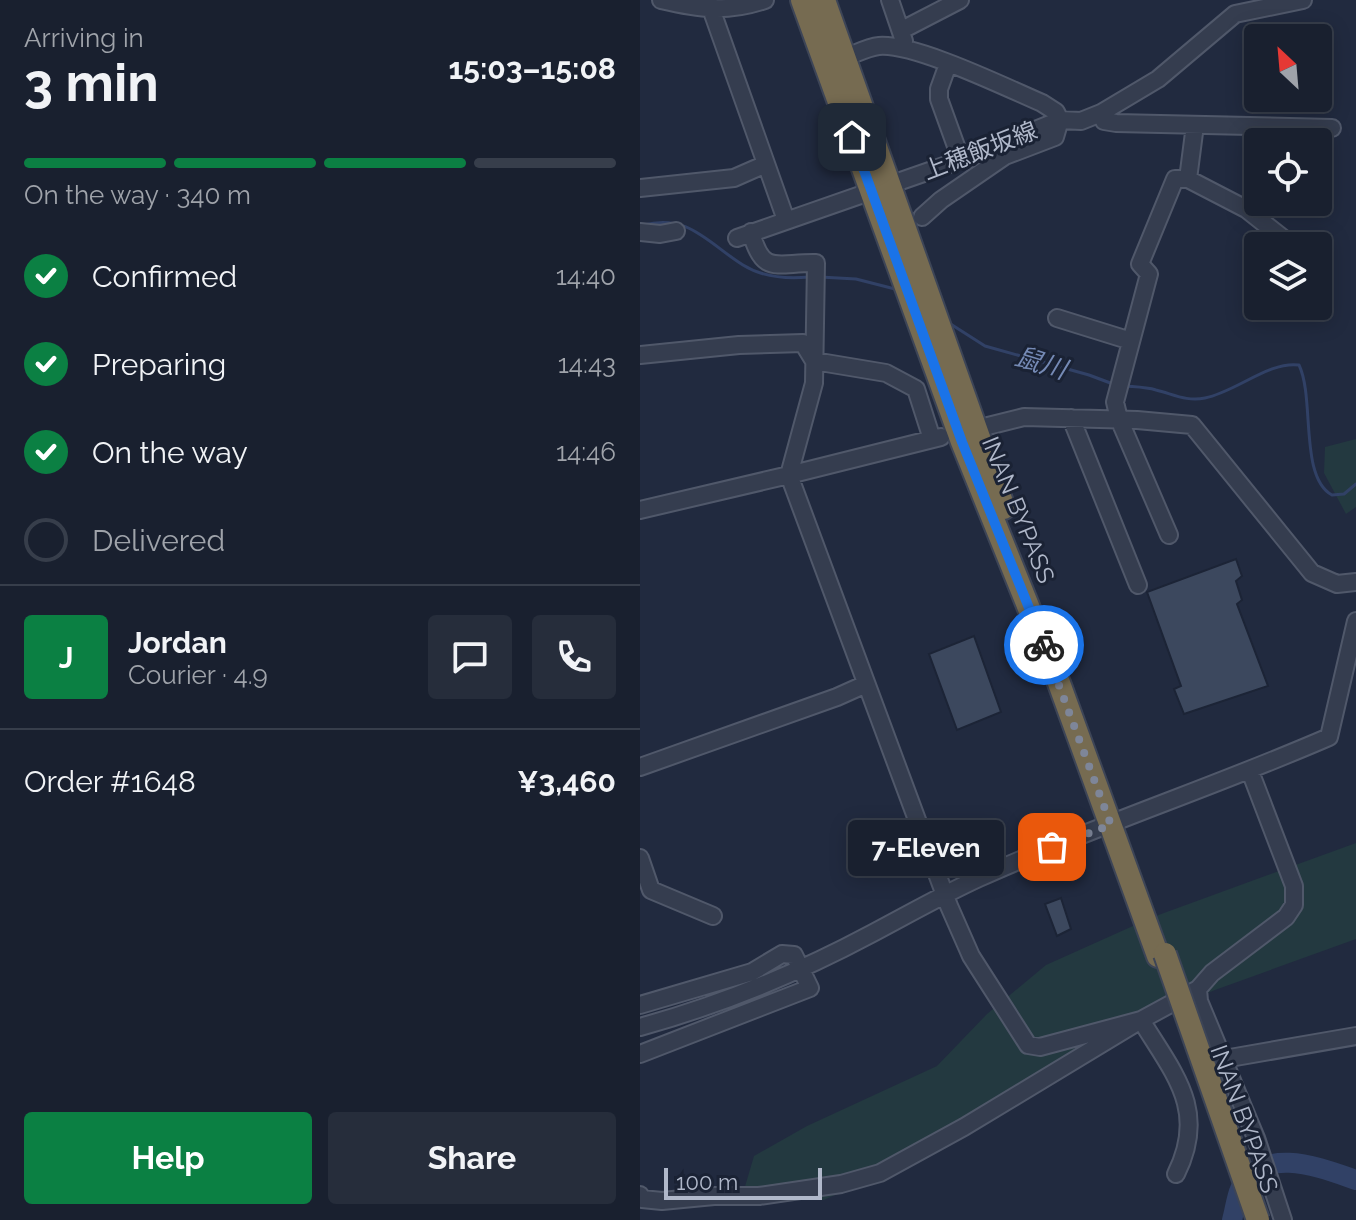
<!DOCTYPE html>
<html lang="en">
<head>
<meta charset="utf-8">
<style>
	:root { --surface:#19202f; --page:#262d3b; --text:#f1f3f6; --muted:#9fa3aa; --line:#373e4b; --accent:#0b8043 }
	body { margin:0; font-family:Raleway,"Noto Sans JP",sans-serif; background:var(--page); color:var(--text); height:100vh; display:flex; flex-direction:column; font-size:30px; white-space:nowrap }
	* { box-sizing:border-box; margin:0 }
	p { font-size:26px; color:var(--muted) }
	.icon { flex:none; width:44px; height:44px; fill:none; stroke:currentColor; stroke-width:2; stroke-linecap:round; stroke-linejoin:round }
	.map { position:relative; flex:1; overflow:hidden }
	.side { display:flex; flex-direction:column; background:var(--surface); width:640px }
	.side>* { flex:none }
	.needle { width:52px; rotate:334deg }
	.tools { position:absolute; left:604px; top:24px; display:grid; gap:16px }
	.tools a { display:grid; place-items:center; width:88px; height:88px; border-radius:8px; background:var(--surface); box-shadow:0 4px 20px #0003,0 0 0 2px var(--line); font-size:40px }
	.scale { position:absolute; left:24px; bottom:20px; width:158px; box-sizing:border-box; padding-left:8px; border:4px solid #b0b8ca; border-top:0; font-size:22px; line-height:28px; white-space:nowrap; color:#b0b8ca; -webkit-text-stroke:6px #1a2234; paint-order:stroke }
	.pin { position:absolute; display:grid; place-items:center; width:68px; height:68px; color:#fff; margin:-34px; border-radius:16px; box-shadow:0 4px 12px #0006 }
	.courier { position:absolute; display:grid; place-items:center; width:80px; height:80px; margin:-40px; border:6px solid #1a73e8; border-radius:50%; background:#fff; color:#222; box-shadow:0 2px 10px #0007 }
	.bubble { position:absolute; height:56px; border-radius:8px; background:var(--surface); box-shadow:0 4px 20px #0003,0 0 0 2px var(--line); font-size:26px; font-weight:700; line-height:56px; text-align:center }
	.head em { font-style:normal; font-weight:700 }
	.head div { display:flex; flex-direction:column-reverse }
	.head { display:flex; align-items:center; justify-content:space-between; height:136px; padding:0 24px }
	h1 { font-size:52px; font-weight:700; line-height:60px }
	.bar { display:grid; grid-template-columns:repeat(4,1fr); gap:12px 8px; align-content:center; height:96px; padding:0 24px }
	.bar i { height:10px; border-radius:6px; background:var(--line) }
	.bar .selected { background:var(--accent) }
	.bar p { grid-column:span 4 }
	.line { display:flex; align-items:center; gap:20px; padding:0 24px; border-top:2px solid var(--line) }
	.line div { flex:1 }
	.round { display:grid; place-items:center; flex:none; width:84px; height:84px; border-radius:8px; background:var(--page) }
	ol { padding:0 24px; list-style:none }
	li { display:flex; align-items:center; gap:24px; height:88px }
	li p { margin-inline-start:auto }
	li .icon { padding:8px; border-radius:50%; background:var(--accent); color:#fff; stroke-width:4 }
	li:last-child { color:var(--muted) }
	li i { width:44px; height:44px; border:4px solid var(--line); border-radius:50% }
	.button { display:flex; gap:16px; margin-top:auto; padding:16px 24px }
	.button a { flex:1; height:92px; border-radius:8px; background:var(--accent); color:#fff; font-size:32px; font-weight:700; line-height:92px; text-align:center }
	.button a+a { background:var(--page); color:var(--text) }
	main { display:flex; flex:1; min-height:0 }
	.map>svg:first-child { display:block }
	.green { fill:#233940 }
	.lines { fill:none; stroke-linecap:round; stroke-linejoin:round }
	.stream { stroke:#314166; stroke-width:3 }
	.river { stroke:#314166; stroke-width:20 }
	.building { fill:#3c485e; stroke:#1c2436; stroke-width:2 }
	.minor-casing { stroke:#50586a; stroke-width:20 }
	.highway-casing { stroke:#3d4557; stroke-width:26 }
	.minor { stroke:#353d4f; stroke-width:16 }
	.highway { stroke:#766b51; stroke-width:22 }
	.highway-bridge-casing { stroke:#3d4557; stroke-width:26; stroke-linecap:butt }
	.highway-bridge { stroke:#766b51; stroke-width:22 }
	.done { stroke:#7e8699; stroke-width:8; stroke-dasharray:0 14.4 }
	.route { stroke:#1a73e8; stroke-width:10 }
	.labels { text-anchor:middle; stroke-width:6; stroke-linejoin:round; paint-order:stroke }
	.street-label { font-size:24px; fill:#b0b8ca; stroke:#1a2234 }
	.water-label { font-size:26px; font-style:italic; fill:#758ab5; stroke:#1a2234 }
</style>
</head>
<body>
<main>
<section class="side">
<div class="head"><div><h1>3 min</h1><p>Arriving in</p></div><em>15:03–15:08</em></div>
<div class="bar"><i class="selected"></i><i class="selected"></i><i class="selected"></i><i></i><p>On the way · 340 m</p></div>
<ol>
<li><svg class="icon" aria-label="check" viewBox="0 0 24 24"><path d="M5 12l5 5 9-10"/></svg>Confirmed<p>14:40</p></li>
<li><svg class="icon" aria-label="check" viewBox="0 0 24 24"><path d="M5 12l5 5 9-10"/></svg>Preparing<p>14:43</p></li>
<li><svg class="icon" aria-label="check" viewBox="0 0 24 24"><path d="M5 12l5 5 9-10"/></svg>On the way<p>14:46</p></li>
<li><i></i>Delivered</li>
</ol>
<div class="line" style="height:144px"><b class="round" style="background:var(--accent);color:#fff">J</b><div><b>Jordan</b><p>Courier · 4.9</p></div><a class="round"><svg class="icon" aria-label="chat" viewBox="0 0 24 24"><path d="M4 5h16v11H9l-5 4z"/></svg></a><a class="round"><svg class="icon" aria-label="phone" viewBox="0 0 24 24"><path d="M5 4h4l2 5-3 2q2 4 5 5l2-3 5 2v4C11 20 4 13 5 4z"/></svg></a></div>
<div class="line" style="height:104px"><div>Order #1648</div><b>¥3,460</b></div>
<div class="button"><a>Help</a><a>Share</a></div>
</section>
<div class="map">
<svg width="716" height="1220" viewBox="0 0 716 1220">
	<rect width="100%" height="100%" fill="#212a3f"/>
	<path class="green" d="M716 439V507L706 514 684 473 685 447Z
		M716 843V939L575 990 501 1020 468 1023 411 1085 335 1129 184 1200H101L114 1156 167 1126 297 1066 347 1014 406 965 513 917Z"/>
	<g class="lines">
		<path class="stream" d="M4 225C48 213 69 244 103 265 122 277 147 279 169 277
			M180 277 216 279 255 289
			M309 323 345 346 449 375 473 384
			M484 386C495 387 506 387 516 390 533 394 547 402 565 398 596 392 629 361 659 365 675 398 659 477 692 495L704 494 716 484"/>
		<path class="river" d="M592 1220C595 1210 596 1198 600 1189 623 1144 681 1168 716 1180"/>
	</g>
	<path class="building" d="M596 559 602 576 596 581 602 600 597 604 628 686 544 714 534 689 541 686 507 592Z
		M334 636 361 712 317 730 289 654Z
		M421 898 431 929 417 936 405 904Z"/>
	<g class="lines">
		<g class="minor-casing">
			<path id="minor" d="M21 0C59 9 87 13 125 0
				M68 0 146 220
				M250 0 264 41
				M262 30 320 0
				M204 58C215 54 228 47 239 46 275 43 367 88 402 103L416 112 420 120 415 137 365 156 301 200 282 217
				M308 64 299 89V99L321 160
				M461 113 464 121 476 123 692 128
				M548 179 606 209 653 246
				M0 188 94 178 126 164
				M0 232 20 234 36 231
				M97 238 321 160 420 120 441 121 461 113 518 79 595 14 663 0
				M678 266 680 268 678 274
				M417 318 491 341
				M0 355 99 345 163 343 174 361 246 373 276 389 292 439
				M431 418 498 585
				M348 426 384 417 497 420 552 425 672 573 697 584 716 582
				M301 437 149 475 309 906 331 956 388 1045 400 1047 501 1020 558 989
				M0 510 149 475 174 383 176 263C137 262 123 277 111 232
				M529 535 479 419 475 402 509 274 500 264 535 179H548L555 125
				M0 767 197 697 226 684
				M610 771 654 886V905L646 917 572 973 558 989 559 1001 616 1138 643 1220
				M0 858 11 890 73 916
				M0 1005 112 972 142 954 154 955 170 988 0 1054
				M0 1027C80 1005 158 973 231 934 267 915 302 895 339 878 454 826 574 787 689 737L716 621
				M584 1059 716 1036
				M0 1195 2 1199 22 1201 74 1196H119L201 1184 240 1173 324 1127 501 1020C534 1074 568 1110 536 1174"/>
		</g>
		<g class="highway-casing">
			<path id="highway" d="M162 0 322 442 419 683 518 956
				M184 0 364 508"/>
		</g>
		<use href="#minor" class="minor"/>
		<use href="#highway" class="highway"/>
		<g class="highway-bridge-casing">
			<path id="highway-bridge" d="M525 954 618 1220"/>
		</g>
		<use href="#highway-bridge" class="highway-bridge"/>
	</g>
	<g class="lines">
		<path class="done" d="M404 645 471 825 412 847"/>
		<path class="route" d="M212 137 322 442 404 645"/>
	</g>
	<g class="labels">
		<g class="street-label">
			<text transform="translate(340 151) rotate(-21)" y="8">上穂飯坂線</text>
			<text transform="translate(378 510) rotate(68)" y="8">INAN BYPASS</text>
			<text transform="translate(604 1119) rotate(70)" y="8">INAN BYPASS</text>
		</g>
		<g class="water-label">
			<text transform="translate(401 363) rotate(17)" y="9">鼠川</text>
		</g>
	</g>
</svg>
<div class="tools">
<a><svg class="needle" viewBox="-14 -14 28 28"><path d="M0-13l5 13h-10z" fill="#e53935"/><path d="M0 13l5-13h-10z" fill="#9fa3aa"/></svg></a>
<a><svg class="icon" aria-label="locate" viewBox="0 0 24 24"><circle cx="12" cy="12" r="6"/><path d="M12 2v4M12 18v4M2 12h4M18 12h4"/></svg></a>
<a><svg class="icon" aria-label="layers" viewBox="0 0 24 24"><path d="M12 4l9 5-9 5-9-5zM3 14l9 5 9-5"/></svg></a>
</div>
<div class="scale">100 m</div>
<div class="pin" style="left:412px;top:847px;background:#ea580c"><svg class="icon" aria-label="bag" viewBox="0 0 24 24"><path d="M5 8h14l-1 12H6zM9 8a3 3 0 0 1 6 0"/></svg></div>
<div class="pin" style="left:212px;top:137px;background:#1f2937"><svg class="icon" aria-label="home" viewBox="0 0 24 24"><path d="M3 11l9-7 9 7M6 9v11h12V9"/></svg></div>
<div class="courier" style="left:404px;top:645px"><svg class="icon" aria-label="bike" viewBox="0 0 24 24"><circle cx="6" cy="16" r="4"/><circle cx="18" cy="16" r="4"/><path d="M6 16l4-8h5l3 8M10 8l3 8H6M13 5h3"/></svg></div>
<div class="bubble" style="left:208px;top:820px;width:156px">7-Eleven</div>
</div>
</main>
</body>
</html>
